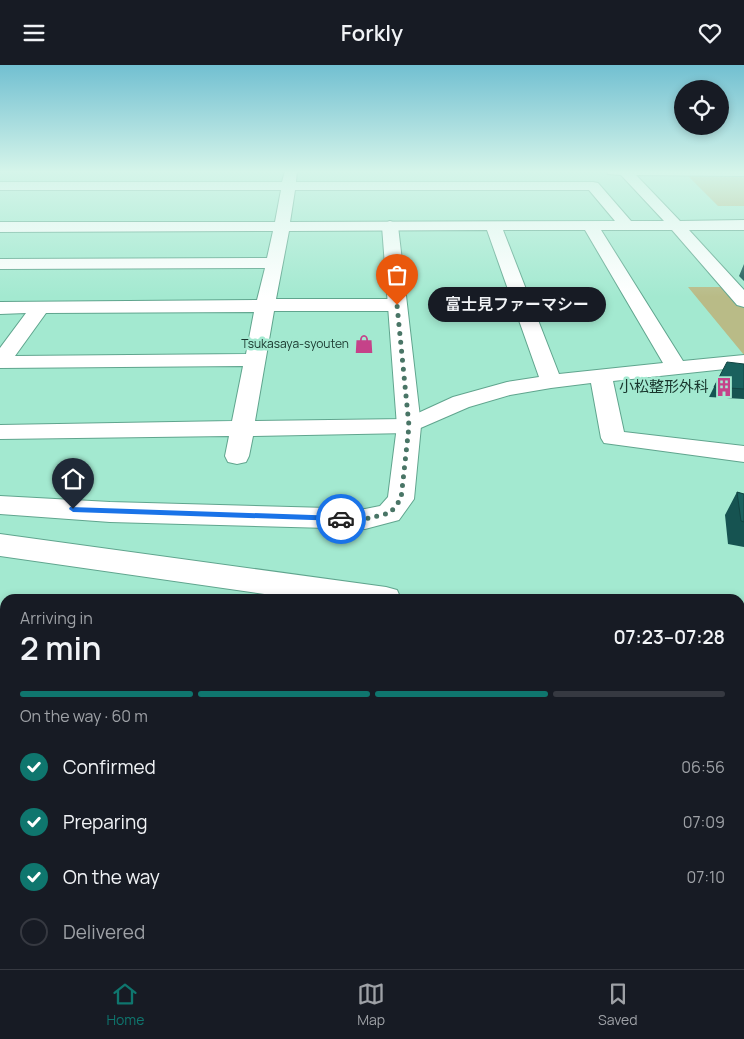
<!DOCTYPE html>
<html lang="en">
<head>
<meta charset="utf-8">
<style>
	:root { --surface:#171b24; --page:#242831; --text:#f1f3f6; --muted:#9ea1a6; --line:#363941; --accent:#0f766e }
	body { margin:0; font-family:Manrope,"Noto Sans JP",sans-serif; background:var(--page); color:var(--text); height:100vh; display:flex; flex-direction:column; font-size:19px; white-space:nowrap }
	* { box-sizing:border-box; margin:0 }
	p { font-size:16px; color:var(--muted) }
	.icon { flex:none; width:28px; height:28px; fill:none; stroke:currentColor; stroke-width:2; stroke-linecap:round; stroke-linejoin:round }
	.map { position:relative; flex:1; overflow:hidden }
	.side { position:absolute; left:0px; top:529px; width:745px; height:376px; display:flex; flex-direction:column; background:var(--surface); border-radius:15px 15px 0 0; box-shadow:0 2px 8px #0003 }
	.side>* { flex:none }
	.controls { position:absolute; left:674px; top:15px; display:grid; gap:10px }
	.controls a { display:grid; place-items:center; width:55px; height:55px; border-radius:50%; background:var(--surface); box-shadow:0 2px 8px #0003; font-size:25px }
	.pin { position:absolute; display:grid; place-items:center; width:42px; height:42px; color:#fff; margin:-51px -21px; border-radius:50% 50% 50% 0; rotate:-45deg; box-shadow:0 0 5px #0007 }
	.pin .icon { rotate:45deg }
	.courier { position:absolute; display:grid; place-items:center; width:50px; height:50px; margin:-25px; border:4px solid #1a73e8; border-radius:50%; background:#fff; color:#222; box-shadow:0 1px 6px #0007 }
	.bubble { position:absolute; height:35px; border-radius:18px; background:var(--surface); box-shadow:0 2px 8px #0003; font-size:16px; font-weight:600; line-height:35px; text-align:center }
	.overview em { font-style:normal; font-weight:600 }
	.overview div { display:flex; flex-direction:column-reverse }
	.overview { display:flex; align-items:center; justify-content:space-between; height:85px; padding:0 20px }
	h1 { font-size:32px; font-weight:600; line-height:38px }
	.bar { display:grid; grid-template-columns:repeat(4,1fr); gap:8px 5px; align-content:center; height:60px; padding:0 20px }
	.bar i { height:6px; border-radius:4px; background:var(--line) }
	.bar .selected { background:var(--accent) }
	.bar p { grid-column:span 4 }
	ol { padding:0 20px; list-style:none }
	li { display:flex; align-items:center; gap:15px; height:55px }
	li p { margin-inline-start:auto }
	li .icon { padding:5px; border-radius:50%; background:var(--accent); color:#fff; stroke-width:4 }
	li:last-child { color:var(--muted) }
	li i { width:28px; height:28px; border:2px solid var(--line); border-radius:50% }
	header { display:flex; justify-content:space-between; align-items:center; height:65px; padding:0 20px; background:var(--surface); font-size:22px; font-weight:600 }
	.tabs { display:flex; justify-content:space-around; align-items:center; height:70px; border-top:1px solid var(--line); background:var(--surface); font-size:14px; color:var(--muted) }
	.tabs a { display:grid; justify-items:center; gap:2px }
	.tabs .selected { color:var(--accent) }
	.map>svg:first-child { display:block }
	.green { fill:#b9bb87 }
	.lines { fill:none; stroke-linecap:round; stroke-linejoin:round }
	.minor-casing { stroke:#60a58e; stroke-width:2 }
	.tertiary-casing { stroke:#60a58e; stroke-width:2 }
	.minor { fill:#fff; fill-rule:evenodd }
	.tertiary { fill:#fff; fill-rule:evenodd }
	.wall { fill:#165351 }
	.building { fill:#1a615e; stroke:#124442 }
	.route { fill:#1a73e8 }
	.done { stroke:#497566; stroke-width:5; stroke-dasharray:0 9 }
	.labels { text-anchor:middle; stroke-width:5; stroke-linejoin:round; paint-order:stroke }
	.far-poi-label { font-size:12px; fill:#19362d; stroke:#a3e9d0; text-anchor:end }
	.poi-label { font-size:15px; fill:#19362d; stroke:#a3e9d0; text-anchor:end }
</style>
</head>
<body>
<header><svg class="icon" aria-label="menu" viewBox="0 0 24 24"><path d="M4 6h16M4 12h16M4 18h16"/></svg>Forkly<svg class="icon" aria-label="heart" viewBox="0 0 24 24"><path d="M12 20l-8-8c-3-5 5-10 8-4 3-6 11-1 8 4z"/></svg></header>
<div class="map">
<svg width="744" height="904" viewBox="0 0 744 904">
	<rect width="100%" height="100%" fill="#a3e9d0"/>
	<path class="green" d="M687 110 744 111V141H718Z
		M688 222H732L744 236V290Z"/>
	<g class="lines">
		<g class="minor-casing">
			<path id="minor" d="M285 106H297L296 117H593L598 118 631 156H664L621 110 608 109 607 106H744V111L636 110 680 156 744 155V165H689L744 225V242L737 240 672 165H601L683 296 744 290V302L613 316 624 367 744 381V397L604 378 601 373 591 318 551 323 510 330 469 342 409 368 253 371 249 391 246 397 237 399 228 397 225 391 229 371 0 374V360L232 356 243 301 0 303V283L26 248 0 249V237L257 235 265 203 0 204V194L267 193 273 166 0 167V157H275L281 125H0V117H282ZM295 125H589L615 156 290 157ZM487 165 539 312 507 317 453 332 405 354 255 356 274 246H397L404 244 406 240 404 236 397 234H276L289 166ZM503 165H585L663 298 559 309ZM254 247 246 289 15 291 46 248Z
				M0 469 386 522 397 525 401 534H299L0 491Z
				M740 652 744 653V691L740 690Z
				M36 900H82L80 904H34Z"/>
		</g>
		<g class="tertiary-casing">
			<path id="tertiary" d="M390 156 395 158 398 161 421 361 414 434 399 455 365 464 110 457 0 449V431L110 437 365 444 380 441 388 432 397 361 382 161 385 158Z
				M0 608 5 609V639L0 638Z
				M740 721H744V761H740Z"/>
		</g>
		<use href="#minor" class="minor"/>
		<use href="#tertiary" class="tertiary"/>
	</g>
	<path class="wall" d="M744 199V216L739 211Z
		M744 299V334L709 332 714 322Z
		M737 427 744 429V482L728 479 725 450Z
		M660 900H740L744 904H661Z"/>
	<path class="building" d="M727 297 744 299V324L714 322Z
		M737 427 744 429V457L741 456Z
		M740 799H741L744 815V904H672V900H740Z"/>
	<linearGradient id="sky" x2="0" y2="1"><stop stop-color="#72c0d1"/><stop offset="0.46" stop-color="#d6f5ea"/><stop offset="1" stop-color="#d6f5ea" stop-opacity="0"/></linearGradient>
	<rect width="744" height="232" fill="url(#sky)"/>
	<path class="route" d="M70 442 341 451 345 454 341 456 73 447 69 444Z"/>
	<g class="lines">
		<path class="done" d="M341 454H365L390 448 401 434 409 361 397 240"/>
	</g>
	<defs>
		<g id="shop-bare" transform="scale(1.5)"><path d="M-5-2.5h2.3a2.7 3.5 0 0 1 5.4 0H5L5.5 6h-11ZM-1.5-2.5h3a1.5 2.3 0 0 0-3 0Z" fill="#c54289" stroke="#a3e9d0" stroke-width="2.5" paint-order="stroke"/></g>
		<g id="building-bare" transform="scale(1.5)"><path d="M-4-6H4V6H1V3H-1V6H-4ZM-2.5-4.3h1.7v1.8h-1.7ZM.8-4.3h1.7v1.8H.8ZM-2.5-1h1.7V.8h-1.7ZM.8-1h1.7V.8H.8Z" fill="#c54289" stroke="#a3e9d0" stroke-width="2.5" paint-order="stroke"/></g>
	</defs>
	<g fill-rule="evenodd">
		<use href="#shop-bare" x="364" y="279"/>
		<use href="#building-bare" x="724" y="322"/>
	</g>
	<g class="labels">
		<g class="far-poi-label">
			<text x="349" y="283">Tsukasaya-syouten</text>
		</g>
		<g class="poi-label">
			<text x="709" y="327">小松整形外科</text>
		</g>
	</g>
</svg>
<div class="controls">
<a><svg class="icon" aria-label="locate" viewBox="0 0 24 24"><circle cx="12" cy="12" r="6"/><path d="M12 2v4M12 18v4M2 12h4M18 12h4"/></svg></a>
</div>
<div class="pin" style="left:397px;top:240px;background:#ea580c"><svg class="icon" aria-label="bag" viewBox="0 0 24 24"><path d="M5 8h14l-1 12H6zM9 8a3 3 0 0 1 6 0"/></svg></div>
<div class="pin" style="left:73px;top:444px;background:#1f2937"><svg class="icon" aria-label="home" viewBox="0 0 24 24"><path d="M3 11l9-7 9 7M6 9v11h12V9"/></svg></div>
<div class="courier" style="left:341px;top:454px"><svg class="icon" aria-label="car" viewBox="0 0 24 24"><path d="M5 17H2v-5l4-1 3-4h7l3 4 3 1v5h-3M9 17h6M6 11h13"/><circle cx="7" cy="17" r="2"/><circle cx="17" cy="17" r="2"/></svg></div>
<div class="bubble" style="left:428px;top:222px;width:178px">富士見ファーマシー</div>
<section class="side">
<div class="overview"><div><h1>2 min</h1><p>Arriving in</p></div><em>07:23–07:28</em></div>
<div class="bar"><i class="selected"></i><i class="selected"></i><i class="selected"></i><i></i><p>On the way · 60 m</p></div>
<ol>
<li><svg class="icon" aria-label="check" viewBox="0 0 24 24"><path d="M5 12l5 5 9-10"/></svg>Confirmed<p>06:56</p></li>
<li><svg class="icon" aria-label="check" viewBox="0 0 24 24"><path d="M5 12l5 5 9-10"/></svg>Preparing<p>07:09</p></li>
<li><svg class="icon" aria-label="check" viewBox="0 0 24 24"><path d="M5 12l5 5 9-10"/></svg>On the way<p>07:10</p></li>
<li><i></i>Delivered</li>
</ol>
</section>
</div>
<nav class="tabs">
<a class="selected"><svg class="icon" aria-label="home" viewBox="0 0 24 24"><path d="M3 11l9-7 9 7M6 9v11h12V9"/></svg>Home</a>
<a><svg class="icon" aria-label="map" viewBox="0 0 24 24"><path d="M3 6l6-2 6 2 6-2v14l-6 2-6-2-6 2zM9 4v14M15 6v14"/></svg>Map</a>
<a><svg class="icon" aria-label="saved" viewBox="0 0 24 24"><path d="M7 4h10v16l-5-4-5 4z"/></svg>Saved</a>
</nav>
</body>
</html>
